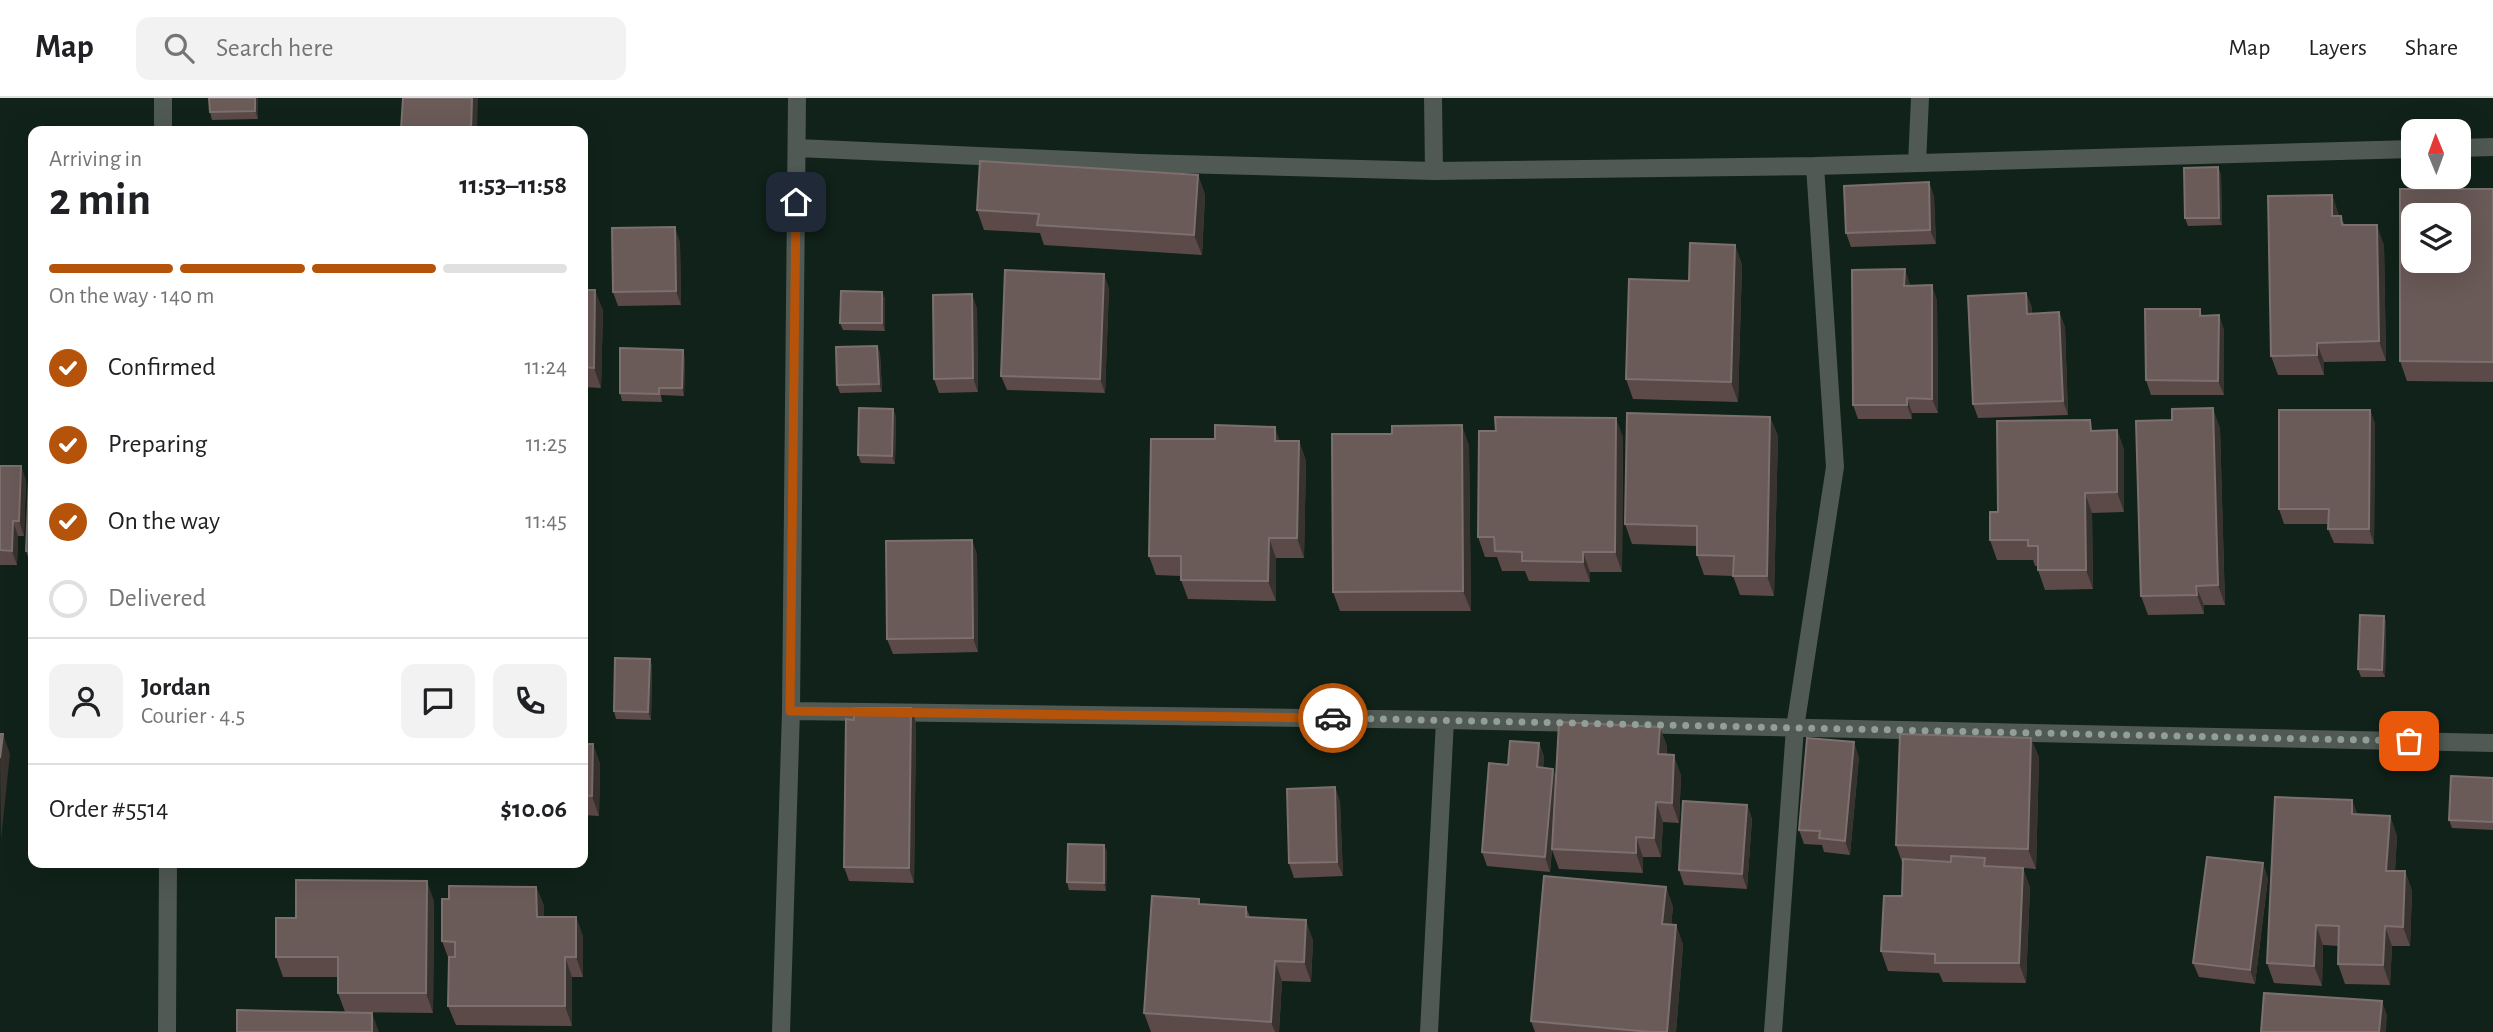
<!DOCTYPE html>
<html lang="en">
<head>
<meta charset="utf-8">
<style>
	:root { --surface:#fff; --page:#f2f2f2; --text:#202124; --muted:#757577; --line:#e0e0e0; --accent:#b45309 }
	body { margin:0; font-family:"Alegreya Sans",sans-serif; background:var(--page); color:var(--text); height:100vh; display:flex; flex-direction:column; font-size:26px; white-space:nowrap }
	* { box-sizing:border-box; margin:0 }
	p { font-size:23px; color:var(--muted) }
	.icon { flex:none; width:38px; height:38px; fill:none; stroke:currentColor; stroke-width:2; stroke-linecap:round; stroke-linejoin:round }
	.map { position:relative; flex:1; overflow:hidden }
	.sheet { position:absolute; left:28px; top:28px; width:560px; height:742px; display:flex; flex-direction:column; background:var(--surface); border-radius:14px; box-shadow:0 7px 28px #0002 }
	.sheet>* { flex:none }
	.needle { width:46px; rotate:359deg }
	.fabs { position:absolute; left:2401px; top:21px; display:grid; gap:14px }
	.fabs a { display:grid; place-items:center; width:70px; height:70px; border-radius:14px; background:var(--surface); box-shadow:0 7px 28px #0002; font-size:35px }
	.pin { position:absolute; display:grid; place-items:center; width:60px; height:60px; color:#fff; margin:-30px; border-radius:14px; box-shadow:0 4px 10px #0006 }
	.courier { position:absolute; display:grid; place-items:center; width:70px; height:70px; margin:-35px; border:5px solid #b45309; border-radius:50%; background:#fff; color:#222; box-shadow:0 2px 9px #0007 }
	.overview em { font-style:normal; font-weight:600 }
	.overview div { display:flex; flex-direction:column-reverse }
	.overview { display:flex; align-items:center; justify-content:space-between; height:119px; padding:0 21px }
	h1 { font-size:46px; font-weight:600; line-height:52px }
	.bar { display:grid; grid-template-columns:repeat(4,1fr); gap:10px 7px; align-content:center; height:84px; padding:0 21px }
	.bar i { height:9px; border-radius:5px; background:var(--line) }
	.bar .active { background:var(--accent) }
	.bar p { grid-column:span 4 }
	.line { display:flex; align-items:center; gap:18px; padding:0 21px; border-top:2px solid var(--line) }
	.line div { flex:1 }
	.round { display:grid; place-items:center; flex:none; width:74px; height:74px; border-radius:14px; background:var(--page) }
	ol { padding:0 21px; list-style:none }
	li { display:flex; align-items:center; gap:21px; height:77px }
	li p { margin-inline-start:auto }
	li .icon { padding:7px; border-radius:50%; background:var(--accent); color:#fff; stroke-width:4 }
	li:last-child { color:var(--muted) }
	li i { width:38px; height:38px; border:4px solid var(--line); border-radius:50% }
	header { display:flex; align-items:center; gap:42px; box-sizing:border-box; height:98px; padding:0 35px; background:var(--surface); border-bottom:2px solid var(--line) }
	header strong { font-size:33px }
	nav { display:flex; gap:38px; margin-inline-start:auto; font-size:24px }
	.search { width:490px; height:63px; background:var(--page); display:flex; align-items:center; gap:18px; box-sizing:border-box; padding:0 24px; border-radius:14px; color:var(--muted); font-size:26px }
	.map>svg:first-child { display:block }
	.lines { fill:none; stroke-linecap:round; stroke-linejoin:round }
	.minor { stroke:#505954; stroke-width:18 }
	.wall { fill:#5c4a48 }
	.shaded-wall { fill:#38332f }
	.building { fill:#6a5a58; stroke:#7b706d; stroke-width:2; fill-rule:evenodd }
	.done { stroke:#929f98; stroke-width:7; stroke-dasharray:0 12.6 }
	.route { stroke:#b45309; stroke-width:9 }
</style>
</head>
<body>
<header>
<strong>Map</strong>
<div class="search"><svg class="icon" aria-label="search" viewBox="0 0 24 24"><circle cx="10" cy="10" r="6"/><path d="M15 15l6 6"/></svg>Search here</div>
<nav><a>Map</a><a>Layers</a><a>Share</a></nav>
</header>
<div class="map">
<svg width="2493" height="934" viewBox="0 0 2493 934">
	<rect width="100%" height="100%" fill="#102219"/>
	<g class="lines">
		<path class="minor" d="M163 0V33
			M1433 0 1434 73
			M797 50 1141 65 1434 73 1815 68 2413 51
			M2459 50 2493 49
			M1917 65 1920 0
			M791 613 1445 622 2493 645
			M167 934 168 765
			M781 934 791 613 797 0
			M1429 934 1445 622
			M1773 934 1795 630 1835 369 1815 68"/>
	</g>
	<path class="wall" d="M258 0V21L212 22 210 14Z
		M2218 69 2221 77 2222 127 2188 128 2185 120Z
		M1198 77 1205 97 1202 157 1044 147 1040 135 984 132 977 112Z
		M1929 84 1934 99 1936 146 1851 149 1846 135Z
		M2493 91V284L2407 283 2400 263Z
		M2332 97 2339 118 2345 127 2384 147 2386 263 2324 264V277H2278L2271 258Z
		M680 144 681 207 618 208 613 194Z
		M1735 147 1742 167 1738 304 1633 301 1626 281 1689 183Z
		M1910 186V188L1937 202 1938 315H1912V321H1858L1853 307Z
		M1109 190 1105 295 1007 292 1001 278Z
		M583 192 603 212 601 290 583 289Z
		M882 194 885 201V233L843 232 840 225Z
		M2026 195 2032 210V216L2059 214 2065 229 2068 317 1978 320 1973 306Z
		M977 210 978 294 939 295 934 281Z
		M2200 211 2202 218 2219 217 2224 232V297H2151L2146 282Z
		M877 248 880 255 882 294 840 295 837 287Z
		M685 259 684 298 661 297 662 304 622 303 620 295Z
		M893 311 896 319 895 366 861 365 858 357Z
		M2370 312 2375 326 2374 446 2334 445 2328 431V426H2284L2279 411Z
		M1770 319 1778 338 1774 498 1740 497 1733 478 1704 477 1697 457V448L1632 446 1625 426Z
		M2220 330 2225 507H2204V516L2148 517 2141 498Z
		M2117 332 2124 352V414L2092 415 2093 491 2045 492 2038 472V468H2035L2033 462H1997L1990 442 1998 414 2094 333Z
		M1392 336 1469 347 1471 513H1340L1333 494Z
		M1623 339 1622 474H1590V484L1529 483 1525 473H1502L1497 459H1485L1478 439Z
		M1215 341 1299 343 1306 363 1304 460H1276V503L1188 501 1181 482V478L1156 477 1149 458Z
		M0 368H21L26 383 24 438H18L17 467H0Z
		M33 382V468H31L26 453Z
		M972 442 977 457 978 554 893 556 887 541Z
		M2384 518 2386 525 2385 579H2361L2358 571Z
		M650 561 652 569 651 622 616 621 614 613Z
		M911 610 916 625 914 785 849 783 844 769Z
		M583 624 584 626 583 646H593L600 666 599 718 583 717Z
		M1660 629 1667 649V656L1681 677 1679 725 1663 724 1661 759H1643V775L1559 771 1552 752 1550 774 1487 768 1482 754 1508 667 1539 645 1544 659 1543 670 1553 671 1556 680Z
		M2031 640 2039 660 2036 771 2023 770 2030 790 2026 885 1943 884 1939 875 1888 873 1881 853 1902 798 1903 767 1896 747Z
		M1859 659 1850 757 1824 754 1822 747 1804 746 1799 732Z
		M2493 680V732L2452 730 2449 722Z
		M1335 689 1340 704 1343 778 1294 780 1289 765Z
		M1747 707 1752 721 1747 791 1684 787 1679 772Z
		M2358 716 2390 718 2397 738 2395 773H2405L2412 793 2410 848H2392L2390 887 2345 886 2338 866 2339 848 2323 847 2322 888 2274 885 2267 865Z
		M1104 747 1107 754 1106 793 1069 792 1067 784Z
		M2268 780 2255 886 2199 879 2193 865Z
		M536 789 544 808V819H576L583 839V879H572V928L456 927 448 908 449 862 442 843 449 801Z
		M1666 789 1673 809 1671 827H1676L1683 847 1676 934H1535L1531 923Z
		M434 803 433 915 345 914 338 895V879H283L276 859 296 820Z
		M1200 806 1246 809 1250 819 1313 842 1311 884 1282 883 1279 934H1151L1144 915Z"/>
	<path class="shaded-wall" d="M255 0H258V21L255 13Z
		M472 0H478L477 33H471Z
		M2218 69 2221 77 2222 127 2219 120Z
		M1198 77 1205 97 1202 157 1194 137Z
		M1929 84 1934 99 1936 146 1930 132Z
		M2332 97 2339 117 2340 138 2332 118Z
		M2377 127 2384 147 2386 263 2379 243Z
		M675 129 680 144 681 207 676 193Z
		M1735 147 1742 167 1738 304 1731 284Z
		M1905 171 1910 186 1909 202 1904 188Z
		M1104 176 1109 190 1105 295 1100 281Z
		M1932 187 1937 202 1938 315 1932 301Z
		M595 192 603 212 601 290 594 270Z
		M882 194 885 201V233L882 225Z
		M2026 195 2032 210 2033 230 2027 216Z
		M972 196 977 210 978 294 973 280Z
		M2059 214 2065 229 2068 317 2063 303Z
		M2219 217 2224 232V297L2218 283Z
		M2317 245 2324 264V277L2317 257Z
		M877 248 880 255 882 294 879 286Z
		M683 252 685 259 684 298 682 290Z
		M1907 300 1912 315V321L1907 307Z
		M2213 310 2220 330 2225 507 2218 487Z
		M893 311 896 319 895 366 892 358Z
		M2370 312 2375 326 2374 446 2369 431Z
		M1770 319 1778 338 1774 498 1767 478Z
		M1616 320 1623 339 1622 474 1615 454Z
		M1462 327 1469 347 1471 513 1463 493Z
		M1275 329 1282 349 1275 343Z
		M2117 332 2124 352V414L2117 394Z
		M1299 343 1306 363 1304 460 1297 440Z
		M21 368 26 383 24 438 19 423Z
		M2085 395 2092 415 2093 491 2086 472Z
		M13 423 18 438 17 467 12 453Z
		M1269 440 1276 460V503L1268 483Z
		M972 442 977 457 978 554 973 540Z
		M1583 454 1590 474V484L1583 464Z
		M2196 488 2204 507V516L2197 497Z
		M2384 518 2386 525 2385 579 2382 572Z
		M650 561 652 569 651 622 648 614Z
		M911 610 916 625 914 785 909 770Z
		M583 624 584 626 583 666Z
		M1660 629 1667 649 1666 676 1658 656Z
		M3 636 10 656 1 742 0 660Z
		M2031 640 2039 660 2036 771 2028 751Z
		M1854 644 1859 659 1850 757 1845 743Z
		M1539 645 1544 659 1542 684 1537 669Z
		M593 646 600 666 599 718 592 698Z
		M1674 657 1681 677 1679 725 1672 705Z
		M1553 671 1558 685 1550 774 1545 759Z
		M1335 689 1340 704 1343 778 1337 764Z
		M2352 702 2360 722 2352 716Z
		M1656 704 1663 724 1661 759 1654 740Z
		M1747 707 1752 721 1747 791 1742 776Z
		M2390 718 2397 738 2394 792 2386 773Z
		M1636 739 1643 759V775L1636 755Z
		M1104 747 1107 754 1106 793 1104 785Z
		M2263 765 2268 780 2255 886 2250 872Z
		M2023 770 2030 790 2026 885 2019 865Z
		M2405 773 2412 793 2410 848 2403 829Z
		M427 783 434 803 433 915 426 895Z
		M536 789 544 808V839L537 819Z
		M1666 789 1673 809 1669 846 1662 826Z
		M576 819 583 839V879L576 859Z
		M1306 822 1313 842 1311 884 1304 864Z
		M1676 827 1683 847 1676 934H1667Z
		M2316 827 2323 847 2322 888 2314 868Z
		M2385 828 2392 848 2390 887 2383 867Z
		M565 859 572 879V928L565 908Z
		M1275 863 1282 883 1279 934H1275L1271 924Z
		M2382 903 2387 917 2386 934H2379Z
		M372 915 379 934H372Z"/>
	<path class="building" d="M209 0H255V13L210 14Z
		M403 0H472L471 33H387V30L401 31Z
		M980 63 1198 77 1194 137 1037 127 1039 116 977 112Z
		M2218 69 2219 120H2185L2184 70Z
		M1929 84 1930 132 1846 135 1844 88Z
		M2400 91H2493V264L2400 263ZM2413 117H2459V163H2413Z
		M2332 97V118H2341L2342 127H2377L2379 243 2317 245V257L2271 258 2268 98Z
		M675 129 676 193 613 194 612 130Z
		M1690 145 1735 147 1731 284 1626 281 1629 181 1689 183Z
		M1905 171 1904 188 1932 187V301L1907 300V307H1853L1852 172Z
		M1005 172 1104 176 1100 281 1001 278Z
		M583 192H595L594 270 583 269Z
		M841 193 882 194V225H840Z
		M2026 195 2027 216 2059 214 2063 303 1973 306 1968 198Z
		M972 196 973 280 934 281 933 197Z
		M2145 211H2200V218L2219 217 2218 283 2146 282Z
		M877 248 879 286 837 287 836 249Z
		M620 250 683 252 682 290H659V296L620 295Z
		M859 310 893 311 892 358 858 357Z
		M2213 310 2218 487 2196 488 2197 497 2141 498 2136 323 2172 322V311Z
		M2279 312H2370L2369 431H2328L2329 411H2279Z
		M1627 315 1770 319 1767 478H1733L1734 458 1697 457V428L1625 426Z
		M1495 319 1616 320 1615 454H1583V464L1522 463V454L1495 453 1494 439H1478L1479 333H1496Z
		M2090 322 2091 333 2117 332V394L2085 395 2086 472H2038V448H2028V442H1990V414H1998L1997 323Z
		M1215 327 1275 329V343H1299L1297 440H1269L1268 483 1181 482V458H1149L1151 341H1215Z
		M1462 327 1463 493 1333 494 1332 336H1392V328Z
		M0 368H21L19 423H13L12 453 0 452Z
		M29 381 33 382V454L26 453Z
		M972 442 973 540 887 541 886 443Z
		M2360 517 2384 518 2382 572 2358 571Z
		M615 560 650 561 648 614 614 613Z
		M854 610H911L909 770 844 769 846 621 854 622Z
		M1559 624 1660 629 1658 656 1674 657 1672 705 1656 704 1654 740 1636 739V755L1552 751Z
		M0 636H3L0 660Z
		M1900 636 2031 640 2028 751 1896 747Z
		M1807 640 1854 644 1845 743 1819 740 1820 733 1799 732Z
		M1510 643 1539 645 1537 669 1553 671 1545 759 1482 754 1489 665 1508 667Z
		M583 646H593L592 698 583 697Z
		M2451 678 2493 680V724L2449 722Z
		M1335 689 1337 764 1289 765 1287 691Z
		M2275 699 2352 702V716L2390 718 2386 773H2405L2403 829 2385 828 2383 867 2338 866 2339 828 2316 827 2314 868 2267 865Z
		M1683 703 1747 707 1742 776 1679 772Z
		M1068 746 1104 747V785L1067 784Z
		M1951 758 1985 760 1984 768 2023 770 2019 865H1935V856L1881 853 1884 798H1902L1903 761 1951 764Z
		M2207 759 2263 765 2250 872 2193 865Z
		M1544 778 1666 789 1662 826 1676 827 1667 934H1651L1531 923Z
		M296 782 427 783 426 895H338V859H276V820H296Z
		M449 788 536 789 537 819H576V859H565V908H448L449 859H455V844L442 843V801H449Z
		M1152 798 1199 801V806L1246 809V819L1306 822 1304 864 1275 863 1271 924 1144 915Z
		M2264 895 2382 903 2379 934H2261Z
		M237 912 372 915V934H237Z"/>
	<g class="lines">
		<path class="done" d="M1333 620 2409 643"/>
		<path class="route" d="M796 104 790 613 1333 620"/>
	</g>
</svg>
<div class="fabs">
<a><svg class="needle" viewBox="-14 -14 28 28"><path d="M0-13l5 13h-10z" fill="#e53935"/><path d="M0 13l5-13h-10z" fill="#757577"/></svg></a>
<a><svg class="icon" aria-label="layers" viewBox="0 0 24 24"><path d="M12 4l9 5-9 5-9-5zM3 14l9 5 9-5"/></svg></a>
</div>
<div class="pin" style="left:2409px;top:643px;background:#ea580c"><svg class="icon" aria-label="bag" viewBox="0 0 24 24"><path d="M5 8h14l-1 12H6zM9 8a3 3 0 0 1 6 0"/></svg></div>
<div class="pin" style="left:796px;top:104px;background:#1f2937"><svg class="icon" aria-label="home" viewBox="0 0 24 24"><path d="M3 11l9-7 9 7M6 9v11h12V9"/></svg></div>
<div class="courier" style="left:1333px;top:620px"><svg class="icon" aria-label="car" viewBox="0 0 24 24"><path d="M5 17H2v-5l4-1 3-4h7l3 4 3 1v5h-3M9 17h6M6 11h13"/><circle cx="7" cy="17" r="2"/><circle cx="17" cy="17" r="2"/></svg></div>
<section class="sheet">
<div class="overview"><div><h1>2 min</h1><p>Arriving in</p></div><em>11:53–11:58</em></div>
<div class="bar"><i class="active"></i><i class="active"></i><i class="active"></i><i></i><p>On the way · 140 m</p></div>
<ol>
<li><svg class="icon" aria-label="check" viewBox="0 0 24 24"><path d="M5 12l5 5 9-10"/></svg>Confirmed<p>11:24</p></li>
<li><svg class="icon" aria-label="check" viewBox="0 0 24 24"><path d="M5 12l5 5 9-10"/></svg>Preparing<p>11:25</p></li>
<li><svg class="icon" aria-label="check" viewBox="0 0 24 24"><path d="M5 12l5 5 9-10"/></svg>On the way<p>11:45</p></li>
<li><i></i>Delivered</li>
</ol>
<div class="line" style="height:126px"><a class="round"><svg class="icon" aria-label="person" viewBox="0 0 24 24"><circle cx="12" cy="8" r="4"/><path d="M4 21q1-7 8-7t8 7"/></svg></a><div><b>Jordan</b><p>Courier · 4.5</p></div><a class="round"><svg class="icon" aria-label="chat" viewBox="0 0 24 24"><path d="M4 5h16v11H9l-5 4z"/></svg></a><a class="round"><svg class="icon" aria-label="phone" viewBox="0 0 24 24"><path d="M5 4h4l2 5-3 2q2 4 5 5l2-3 5 2v4C11 20 4 13 5 4z"/></svg></a></div>
<div class="line" style="height:91px"><div>Order #5514</div><b>$10.06</b></div>
</section>
</div>
</body>
</html>
